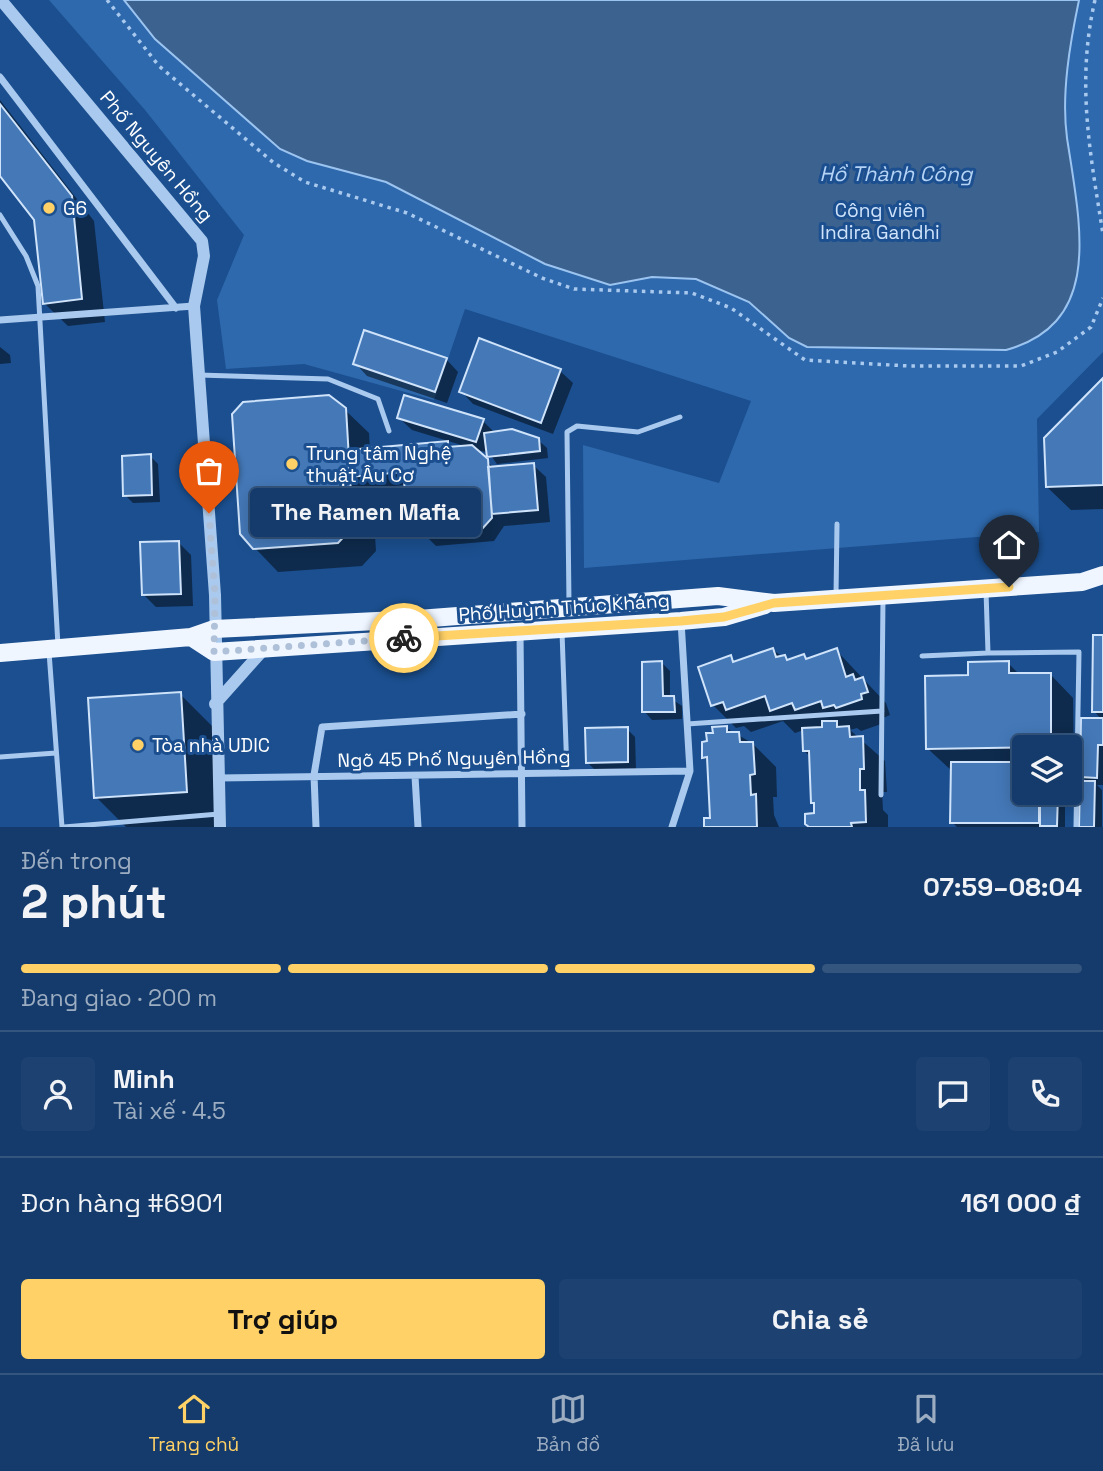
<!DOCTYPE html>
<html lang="vi">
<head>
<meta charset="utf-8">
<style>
	:root { --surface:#143b6b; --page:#1d4271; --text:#f1f3f6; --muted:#9dadc1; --line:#33557e; --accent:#ffd166 }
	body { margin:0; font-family:"Space Grotesk",sans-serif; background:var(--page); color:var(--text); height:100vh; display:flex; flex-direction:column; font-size:26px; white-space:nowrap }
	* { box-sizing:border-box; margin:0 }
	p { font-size:23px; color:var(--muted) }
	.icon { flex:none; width:38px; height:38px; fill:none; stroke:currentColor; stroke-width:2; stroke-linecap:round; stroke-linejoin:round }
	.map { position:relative; height:827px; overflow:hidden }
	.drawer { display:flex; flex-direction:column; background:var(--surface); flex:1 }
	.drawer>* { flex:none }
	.controls { position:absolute; left:1012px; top:735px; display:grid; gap:14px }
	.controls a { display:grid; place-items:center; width:70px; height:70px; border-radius:7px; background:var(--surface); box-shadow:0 4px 18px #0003,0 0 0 2px var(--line); font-size:35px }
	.pin { position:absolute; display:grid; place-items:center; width:60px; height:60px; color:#fff; margin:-72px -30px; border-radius:50% 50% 50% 0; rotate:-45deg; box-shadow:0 0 7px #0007 }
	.pin .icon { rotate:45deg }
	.courier { position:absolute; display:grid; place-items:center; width:70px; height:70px; margin:-35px; border:5px solid #ffd166; border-radius:50%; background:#fff; color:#222; box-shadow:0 2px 9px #0007 }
	.bubble { position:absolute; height:49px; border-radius:7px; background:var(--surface); box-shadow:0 4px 18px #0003,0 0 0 2px var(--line); font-size:23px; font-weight:700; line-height:49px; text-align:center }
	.overview em { font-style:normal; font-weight:700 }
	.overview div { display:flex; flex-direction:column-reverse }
	.overview { display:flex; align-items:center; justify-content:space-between; height:119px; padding:0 21px }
	h1 { font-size:46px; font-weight:700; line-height:52px }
	.bar { display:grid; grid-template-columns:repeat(4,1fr); gap:10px 7px; align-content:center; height:84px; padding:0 21px }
	.bar i { height:9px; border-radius:5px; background:var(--line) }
	.bar .active { background:var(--accent) }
	.bar p { grid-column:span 4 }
	.line { display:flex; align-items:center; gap:18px; padding:0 21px; border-top:2px solid var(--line) }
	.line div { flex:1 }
	.round { display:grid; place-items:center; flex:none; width:74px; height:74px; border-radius:7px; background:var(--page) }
	.action { display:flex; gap:14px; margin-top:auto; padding:14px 21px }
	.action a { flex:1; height:80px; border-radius:7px; background:var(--accent); color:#111; font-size:28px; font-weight:700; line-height:80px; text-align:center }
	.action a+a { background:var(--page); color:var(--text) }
	.dock { display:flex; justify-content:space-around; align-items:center; height:98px; border-top:2px solid var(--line); background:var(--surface); font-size:19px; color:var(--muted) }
	.dock a { display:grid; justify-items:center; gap:4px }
	.dock .active { color:var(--accent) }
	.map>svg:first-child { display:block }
	.green { fill:#2e69ad }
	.water { fill:#3c6290; stroke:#9cc4f0; stroke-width:2 }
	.shadow { fill:#0007 }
	.building { fill:#4478b7; stroke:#cfe3fa; stroke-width:2 }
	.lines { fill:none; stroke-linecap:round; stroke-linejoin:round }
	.path { stroke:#a9c9ee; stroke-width:3.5; stroke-dasharray:3.5 5; stroke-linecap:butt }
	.service { stroke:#a9c9ee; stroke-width:5 }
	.minor { stroke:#a9c9ee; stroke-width:7 }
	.tertiary { stroke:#a9c9ee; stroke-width:12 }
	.primary { stroke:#f0f6ff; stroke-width:18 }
	.done { stroke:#afc1d8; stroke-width:7; stroke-dasharray:0 12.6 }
	.route { stroke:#ffd166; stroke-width:9 }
	.poi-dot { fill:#ffd166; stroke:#1b4f8f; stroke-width:2.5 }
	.labels { text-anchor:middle; stroke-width:6; stroke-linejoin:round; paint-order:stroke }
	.street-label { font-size:19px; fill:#fff; stroke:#1b4f8f }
	.poi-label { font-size:19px; fill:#fff; stroke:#1b4f8f; text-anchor:start }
	.park-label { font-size:19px; fill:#cfe3fa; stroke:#1b4f8f }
	.water-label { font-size:21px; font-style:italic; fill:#b5d3f5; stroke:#1b4f8f }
</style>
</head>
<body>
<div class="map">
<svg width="1103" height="827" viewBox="0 0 1103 827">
	<rect width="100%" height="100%" fill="#1b4f8f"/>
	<path class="green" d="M49 0H1103V352L1037 419 1039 532 584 568 583 445 719 483 751 401 465 309 434 400 304 364 226 369 217 300 244 235 145 110Z"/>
	<path class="water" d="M124 0H1079C1070 43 1061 94 1067 138 1081 229 1103 323 1006 350L807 347 789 338 749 302 696 279 652 277 610 285 545 264 386 182 307 161 280 149 155 39Z"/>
	<path class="shadow" d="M0 100 94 221 105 322 68 326 44 303 36 219 0 173Z
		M480 341 560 371 573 383 553 434 473 404 461 391Z
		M0 347 10 355 11 363 0 364Z
		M446 359 458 372 447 403 367 376 355 363Z
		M1103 379V509L1071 510 1047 487Z
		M345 410 369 433 370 450 447 443 453 449 468 447 412 430 399 418 483 421 495 433 538 440 547 448 548 458 497 464 489 453 474 449 494 468 533 465 546 477 550 522 504 526 494 541 436 546 409 519 406 485 372 488 376 551 362 566 278 572 255 548Z
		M150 456 158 464 160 502 133 503 125 495Z
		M179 543 191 555 193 606 156 607 144 595Z
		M1103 636V785H1097L1102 790V827H1081L1088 782 1082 777 1102 720 1094 711Z
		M773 650 789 661 804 656 809 660 836 650 886 703 890 715 883 718 884 723 861 731 857 728 850 730 885 761 887 792H882L883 810 888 815V827H809L816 815V805L813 802 811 757 804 751V730L795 733 783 721 751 732 744 726 736 728 713 705 731 657 736 663Z
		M662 663 670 671V698L682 706V719L652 720 644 711Z
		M1008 663 1020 675 1050 674 1073 698 1074 770H1069V747H1024V793H1065V827H957L952 822V771L927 748 970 677Z
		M180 694 219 733 225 827H126L96 797Z
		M726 728 752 743 776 767 777 797H773L774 815 779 827H706L712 819 709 762 704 757 714 734Z
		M627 729 635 737 636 770 596 771 588 763Z"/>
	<path class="building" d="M0 104 72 196 82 299 43 304 34 220 0 176Z
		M364 330 447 358 435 392 353 364Z
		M479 338 561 369 541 423 459 392Z
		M1103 378V485L1046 487 1044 438Z
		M329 395 346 408 353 527 338 543 253 549 240 534 232 414 243 402Z
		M404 395 484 419 476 442 397 418Z
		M512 429 539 438 540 451 487 457 484 433Z
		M448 441V447L472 445 488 459 492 518 482 529 422 534 408 520 403 472 350 477 348 450Z
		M151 454 152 495 123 496 122 456Z
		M534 463 538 510 492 514 488 467Z
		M179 541 181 594 142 595 140 542Z
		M1093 635H1103V712H1092Z
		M773 648 776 657 785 655 787 660 804 654 806 659 837 648 846 677 853 674 855 680 863 677 868 692 861 694 862 699 836 708 834 705 823 708 821 701 795 710 792 703 770 711 765 696 726 710 723 702 711 706 698 667 731 655 733 662Z
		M662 661 663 696H674L675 712H642V662Z
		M1009 661V673H1051V747L926 749 925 676 968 675V662Z
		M181 692 187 792 94 798 88 698Z
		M1081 718H1103V745H1098L1097 778 1080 777Z
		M822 721H837V727L849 726 850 737 863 736 864 769H860V790H865L866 822 851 823 852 827H809L805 824V814L814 813V803H811L809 751H803L802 728 822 727Z
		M727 726V732H739L740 742H753L755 774 750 775 751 795 756 794 757 827H704V818H710L707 757 702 758V742L707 741 706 733H713L712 727Z
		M628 727V762L586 763 585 728Z
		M951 762H1024V793H1039V823H950Z
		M1080 781H1095L1094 827H1079Z
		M1040 793H1058L1057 826H1040Z"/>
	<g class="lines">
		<path class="path" d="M107 0 159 66 274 163 305 182 407 213 542 278 574 289 692 293 731 308 805 360 909 366H1021L1057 352 1091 327 1103 298
			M1095 0C1076 82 1090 153 1103 234"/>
		<path class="service" d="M0 215 26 256 38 286 58 646
			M199 375 328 379 378 399 389 431
			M986 591 988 653 1079 652 1076 827
			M836 596 837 524
			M569 603 567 432 577 426 638 432 680 417
			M562 632 567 773
			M49 652 62 827
			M922 656 988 653
			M687 724 882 711
			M0 757 56 753
			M881 795 883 599
			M64 827 219 814"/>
		<path class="minor" d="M0 77 176 308
			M0 320 194 306
			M520 632 522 827
			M415 776 418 827
			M218 778 690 771
			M316 827 314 775 322 727 522 714
			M672 827 690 771 681 621"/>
		<path class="tertiary" d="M1 0 202 241 204 256 194 306 215 595 220 827
			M215 704 265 648"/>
		<path class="primary" d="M191 637 214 652 681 621 724 617 765 605
			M0 653 191 637 214 629 418 619 718 596 774 603 1082 582 1103 575"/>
	</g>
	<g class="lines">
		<path class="done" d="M209 513 215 595 214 652 404 638"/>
		<path class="route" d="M404 638 681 621 724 617 774 603 1009 587"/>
	</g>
	<g class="poi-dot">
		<circle cx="49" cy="208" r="7"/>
		<circle cx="292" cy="464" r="7"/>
		<circle cx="138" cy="745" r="7"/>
	</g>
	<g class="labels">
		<g class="street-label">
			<text transform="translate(157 156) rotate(50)" y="7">Phố Nguyên Hồng</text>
			<text transform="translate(564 607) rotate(-4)" y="7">Phố Huỳnh Thúc Kháng</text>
			<text transform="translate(454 758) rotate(-1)" y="7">Ngõ 45 Phố Nguyên Hồng</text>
		</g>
		<g class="poi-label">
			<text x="63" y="215">G6</text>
			<text x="306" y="460">Trung tâm Nghệ<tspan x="306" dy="22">thuật Âu Cơ</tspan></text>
			<text x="152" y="752">Tòa nhà UDIC</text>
		</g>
		<g class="park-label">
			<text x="880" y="217">Công viên<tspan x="880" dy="22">Indira Gandhi</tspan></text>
		</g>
		<g class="water-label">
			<text x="896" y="181">Hồ Thành Công</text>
		</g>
	</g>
</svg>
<div class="controls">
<a><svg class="icon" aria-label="layers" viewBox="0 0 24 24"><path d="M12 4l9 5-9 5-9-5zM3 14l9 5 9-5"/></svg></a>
</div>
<div class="pin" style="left:209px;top:513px;background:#ea580c"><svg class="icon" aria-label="bag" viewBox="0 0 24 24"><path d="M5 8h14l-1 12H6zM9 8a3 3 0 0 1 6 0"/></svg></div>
<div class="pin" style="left:1009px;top:587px;background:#1f2937"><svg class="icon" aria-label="home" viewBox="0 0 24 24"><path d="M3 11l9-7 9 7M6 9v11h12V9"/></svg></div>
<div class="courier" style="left:404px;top:638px"><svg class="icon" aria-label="bike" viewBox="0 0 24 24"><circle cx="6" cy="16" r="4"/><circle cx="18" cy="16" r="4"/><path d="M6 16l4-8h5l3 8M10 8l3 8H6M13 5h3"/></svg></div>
<div class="bubble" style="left:250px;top:488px;width:231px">The Ramen Mafia</div>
</div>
<section class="drawer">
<div class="overview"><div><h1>2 phút</h1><p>Đến trong</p></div><em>07:59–08:04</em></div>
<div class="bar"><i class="active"></i><i class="active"></i><i class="active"></i><i></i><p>Đang giao · 200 m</p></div>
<div class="line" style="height:126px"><a class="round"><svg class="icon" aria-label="person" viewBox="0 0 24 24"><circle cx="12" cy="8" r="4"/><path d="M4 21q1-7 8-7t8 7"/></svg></a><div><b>Minh</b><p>Tài xế · 4.5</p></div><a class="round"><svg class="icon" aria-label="chat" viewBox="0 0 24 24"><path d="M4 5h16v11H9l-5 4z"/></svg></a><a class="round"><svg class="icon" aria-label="phone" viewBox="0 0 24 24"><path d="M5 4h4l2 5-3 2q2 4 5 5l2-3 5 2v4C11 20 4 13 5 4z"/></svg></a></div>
<div class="line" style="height:91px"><div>Đơn hàng #6901</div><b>161 000 ₫</b></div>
<div class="action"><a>Trợ giúp</a><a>Chia sẻ</a></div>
</section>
<nav class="dock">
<a class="active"><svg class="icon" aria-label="home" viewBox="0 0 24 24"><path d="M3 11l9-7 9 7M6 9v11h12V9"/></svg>Trang chủ</a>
<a><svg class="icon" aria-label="map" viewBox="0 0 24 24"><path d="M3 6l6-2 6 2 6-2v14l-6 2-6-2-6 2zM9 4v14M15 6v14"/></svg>Bản đồ</a>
<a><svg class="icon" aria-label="saved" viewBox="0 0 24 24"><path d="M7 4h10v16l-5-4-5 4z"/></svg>Đã lưu</a>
</nav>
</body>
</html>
